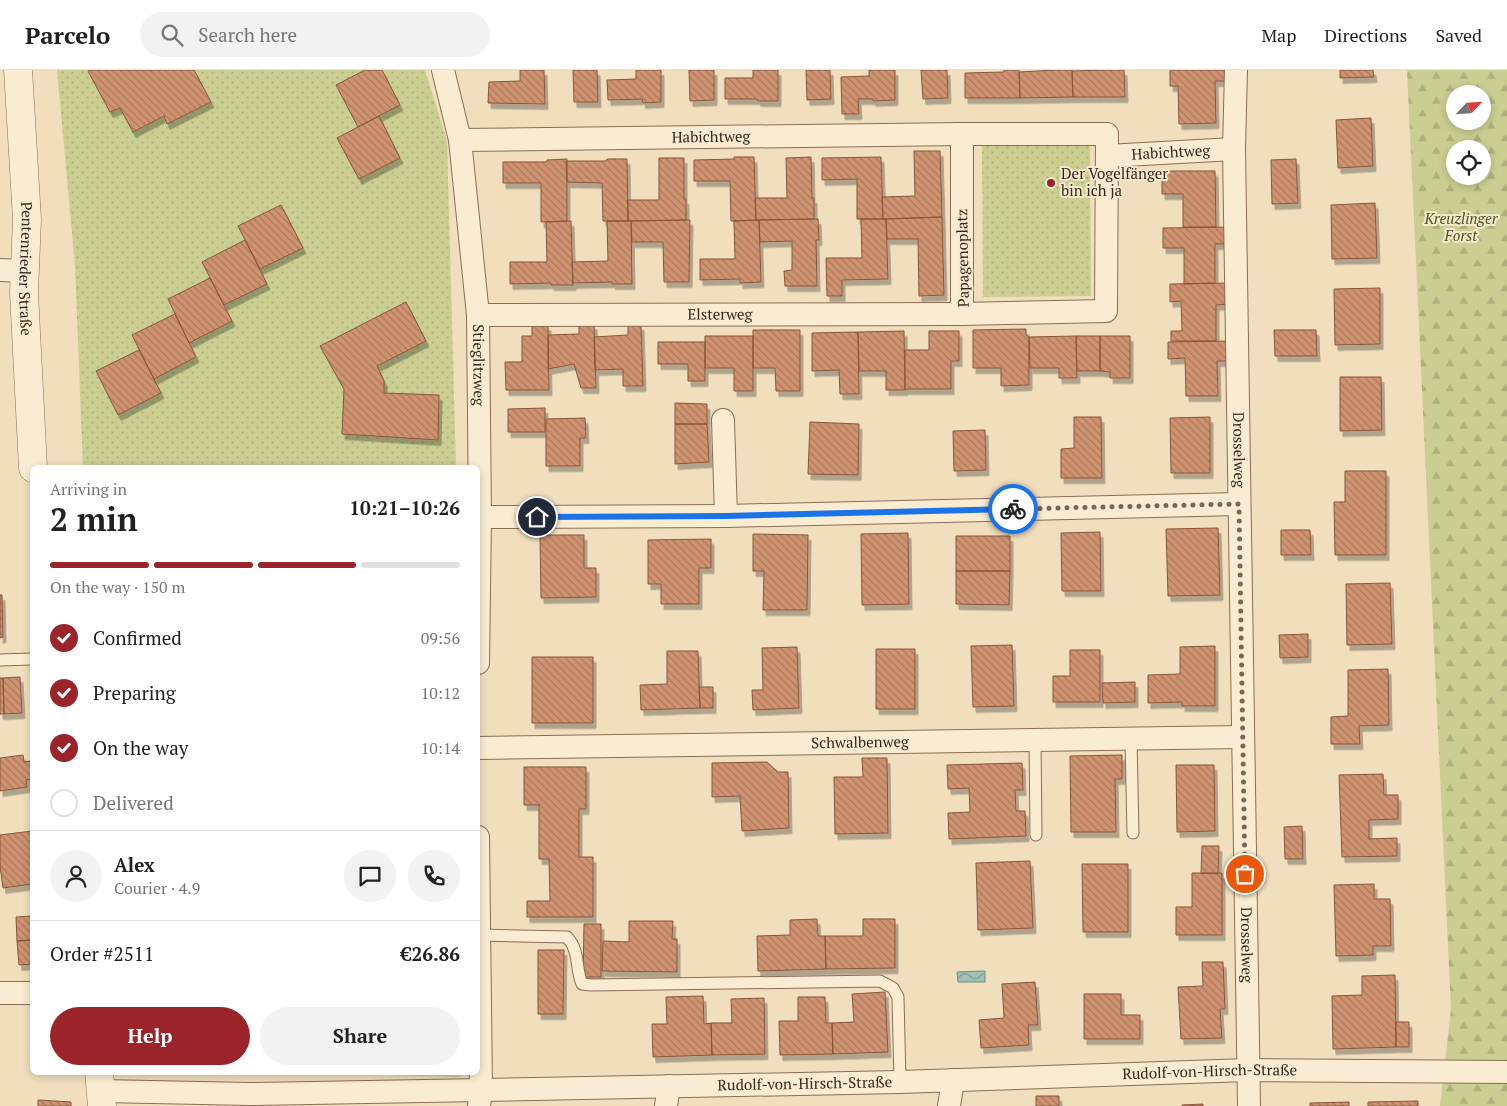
<!DOCTYPE html>
<html lang="en">
<head>
<meta charset="utf-8">
<style>
	:root { --surface:#fff; --page:#f2f2f2; --text:#202124; --muted:#757577; --line:#e0e0e0; --accent:#9b232a }
	body { margin:0; font-family:"PT Serif",serif; background:var(--page); color:var(--text); height:100vh; display:flex; flex-direction:column; font-size:19px; white-space:nowrap }
	* { box-sizing:border-box; margin:0 }
	p { font-size:16px; color:var(--muted) }
	.icon { flex:none; width:28px; height:28px; fill:none; stroke:currentColor; stroke-width:2; stroke-linecap:round; stroke-linejoin:round }
	.map { position:relative; flex:1; overflow:hidden }
	.panel { position:absolute; left:30px; top:395px; width:450px; height:610px; display:flex; flex-direction:column; background:var(--surface); border-radius:8px; box-shadow:0 2px 8px #0003 }
	.panel>* { flex:none }
	.needle { width:32px; rotate:65deg }
	.fabs { position:absolute; left:1446px; top:15px; display:grid; gap:10px }
	.fabs a { display:grid; place-items:center; width:45px; height:45px; border-radius:50%; background:var(--surface); box-shadow:0 2px 8px #0003; font-size:25px }
	.pin { position:absolute; display:grid; place-items:center; width:42px; height:42px; color:#fff; margin:-21px; border:2px solid #fff; border-radius:50%; box-shadow:0 1px 5px #0007 }
	.courier { position:absolute; display:grid; place-items:center; width:50px; height:50px; margin:-25px; border:4px solid #1a73e8; border-radius:50%; background:#fff; color:#222; box-shadow:0 1px 6px #0007 }
	.summary em { font-style:normal; font-weight:800 }
	.summary div { display:flex; flex-direction:column-reverse }
	.summary { display:flex; align-items:center; justify-content:space-between; height:85px; padding:0 20px }
	h1 { font-size:32px; font-weight:800; line-height:38px }
	.bar { display:grid; grid-template-columns:repeat(4,1fr); gap:8px 5px; align-content:center; height:60px; padding:0 20px }
	.bar i { height:6px; border-radius:4px; background:var(--line) }
	.bar .active { background:var(--accent) }
	.bar p { grid-column:span 4 }
	.line { display:flex; align-items:center; gap:12px; padding:0 20px; border-top:1px solid var(--line) }
	.line div { flex:1 }
	.round { display:grid; place-items:center; flex:none; width:52px; height:52px; border-radius:26px; background:var(--page) }
	ol { padding:0 20px; list-style:none }
	li { display:flex; align-items:center; gap:15px; height:55px }
	li p { margin-inline-start:auto }
	li .icon { padding:5px; border-radius:50%; background:var(--accent); color:#fff; stroke-width:4 }
	li:last-child { color:var(--muted) }
	li i { width:28px; height:28px; border:2px solid var(--line); border-radius:50% }
	.button { display:flex; gap:10px; margin-top:auto; padding:10px 20px }
	.button a { flex:1; height:58px; border-radius:30px; background:var(--accent); color:#fff; font-size:20px; font-weight:800; line-height:58px; text-align:center }
	.button a+a { background:var(--page); color:var(--text) }
	header { display:flex; align-items:center; gap:30px; box-sizing:border-box; height:70px; padding:0 25px; background:var(--surface); border-bottom:1px solid var(--line) }
	header strong { font-size:24px }
	nav { display:flex; gap:28px; margin-inline-start:auto; font-size:18px }
	.search { width:350px; height:45px; background:var(--page); display:flex; align-items:center; gap:12px; box-sizing:border-box; padding:0 18px; border-radius:28px; color:var(--muted); font-size:19px }
	.map>svg:first-child { display:block }
	.grass { fill:url(#grass-dots) }
	.forest { fill:url(#forest-firs); fill-rule:evenodd }
	.water { fill:url(#water-waves); stroke:#688f83 }
	.building { fill:url(#building-back-hatch); stroke:#89553a; filter:url(#shadow) }
	.lines { fill:none; stroke-linecap:round; stroke-linejoin:round }
	.service-casing { stroke:#896e56; stroke-width:13 }
	.minor-casing { stroke:#896e56; stroke-width:24 }
	.tertiary-casing { stroke:#896e56; stroke-width:29 }
	.service { stroke:#faecd1; stroke-width:11 }
	.minor { stroke:#faecd1; stroke-width:22 }
	.tertiary { stroke:#faecd1; stroke-width:28 }
	.done { stroke:#786754; stroke-width:5; stroke-dasharray:0 9 }
	.route { stroke:#1a73e8; stroke-width:6 }
	.poi-dot { fill:#9b232a; stroke:#f7e9cd; stroke-width:2 }
	.labels { text-anchor:middle; stroke-width:4; stroke-linejoin:round; paint-order:stroke }
	.street-label { font-size:15px; fill:#37271b; stroke:#f7e9cd }
	.poi-label { font-size:15px; fill:#37271b; stroke:#f7e9cd; text-anchor:start }
	.park-label { font-size:15px; font-style:italic; fill:#4a5521; stroke:#f7e9cd }
</style>
</head>
<body>
<header>
<strong>Parcelo</strong>
<div class="search"><svg class="icon" aria-label="search" viewBox="0 0 24 24"><circle cx="10" cy="10" r="6"/><path d="M15 15l6 6"/></svg>Search here</div>
<nav><a>Map</a><a>Directions</a><a>Saved</a></nav>
</header>
<div class="map">
<svg width="1507" height="1036" viewBox="0 0 1507 1036">
	<defs>
		<pattern id="grass-dots" width="8" height="8" patternUnits="userSpaceOnUse" patternTransform="scale(1.25)"><rect width="8" height="8" fill="#cace91"/><path d="M2 2h.1M6 6h.1" fill="none" stroke="#aeb17c" stroke-width="1.8" stroke-linecap="round"/></pattern>
		<pattern id="forest-firs" width="22" height="20" patternUnits="userSpaceOnUse" patternTransform="scale(1.25)"><rect width="22" height="20" fill="#cace91"/><path d="M5 1l3.5 6h-7zM16 11l3.5 6h-7z" fill="#aeb17c"/></pattern>
		<pattern id="water-waves" width="16" height="10" patternUnits="userSpaceOnUse" patternTransform="scale(1.25)"><rect width="16" height="10" fill="#a1c1b6"/><path d="M0 5q4-4 8 0t8 0" fill="none" stroke="#849d93"/></pattern>
		<pattern id="building-back-hatch" width="6" height="6" patternUnits="userSpaceOnUse" patternTransform="scale(1.25)"><rect width="6" height="6" fill="#d09371"/><path d="M-1 5l2 2M0 0l6 6M5-1l2 2" fill="none" stroke="#aa785c"/></pattern>
		<filter id="shadow"><feDropShadow dx="3" dy="5.5" stdDeviation="0" flood-color="#0004"/></filter>
	</defs>
	<rect width="100%" height="100%" fill="#f0debd"/>
	<path class="grass" d="M57 0H425L447 71 456 397H83L75 196Z
		M982 72H1090L1091 226 983 227Z
		M313 1003H466L460 1007Z"/>
	<path class="forest" d="M1407 0H1507V1036H1440L1451 940ZM1455 24H1482V51H1455ZM1455 79H1482V106H1455Z"/>
	<path class="water" d="M985 901V912H958L957 902Z"/>
	<path class="building" d="M90 0H194L211 32 167 54 164 46 133 62 120 38 110 42 88 1Z
		M365 0H382L400 35 358 57 336 15Z
		M520 0H544L545 34 488 33 489 12 520 11Z
		M573 0H597L598 32H574Z
		M636 0H661V32L643 33 642 29 608 30 607 10 636 9Z
		M689 0H714V30L690 31Z
		M753 0H778V31H758L757 29H725V8H753Z
		M806 0H830L831 29 807 30Z
		M869 0H895V30L873 31V29H858L859 44H842L841 7 869 6Z
		M921 0H947L948 28 923 29Z
		M1004 0H1019L1020 28H965V3L1004 2Z
		M1056 0H1072L1073 27 1020 28 1019 2Z
		M1109 0H1124L1125 27H1073L1072 1Z
		M1170 0H1227V11H1215L1216 53 1179 54 1178 16H1170Z
		M1340 0H1373L1374 7 1340 8Z
		M379 46 400 88 359 109 337 68Z
		M1371 48 1373 96 1338 98 1336 50Z
		M914 81H940L942 147 883 149 882 127 915 126Z
		M734 87H754L756 150 731 151 730 111H694V90L734 89Z
		M811 87 812 128H814V149L756 150 755 128H787L786 88Z
		M881 87 883 149H857V109L822 110V88Z
		M659 88H684V129H686V150L628 151V130H659Z
		M567 89V151L541 152V113H503V92H547V90Z
		M607 89H627L628 151H603L602 113 567 112 566 91H606Z
		M1296 89 1298 133 1272 134 1271 90Z
		M1162 101H1215L1216 157H1183V124H1162Z
		M1375 133 1377 188 1332 189 1331 135Z
		M281 135 303 178 260 199 238 156Z
		M942 147 944 225 919 226 918 169H887L886 149Z
		M814 149H818L819 170H816L817 216H785L784 201 792 200V171L760 172 759 150Z
		M861 149H886L888 209 842 210V226H827L826 188H862Z
		M686 150H690L689 212H664L663 172H632L631 151Z
		M759 150 761 212 740 213V209L700 210V189H735L734 151Z
		M571 151 573 215H551V213L510 214V192H547L546 152Z
		M607 151H631L632 214H612V212L573 213 572 192 608 191Z
		M1230 157V174H1215V213L1184 214V178H1163V158Z
		M245 170 267 214 224 235 202 192Z
		M210 208 232 251 189 273 168 229Z
		M1230 213V234L1216 235V271H1171V261H1182L1181 231 1170 232V214Z
		M1380 218V274L1335 275 1334 219Z
		M406 232 426 271 377 296 384 311V323L439 325 438 370 342 364 344 319 320 276Z
		M175 244 196 287 154 309 132 265Z
		M594 254 596 318H581L574 294 548 299V265L579 264V255Z
		M532 255H548L549 320H506L505 292H522V266H532Z
		M628 255H641L643 316H623V299L595 300 594 267 628 265Z
		M1026 259V265L1029 267V315L1001 316V298H973V260Z
		M753 260H800V321H776L775 298H753Z
		M1274 260H1316L1317 286H1275Z
		M904 261 905 320H886V301H859L858 262Z
		M929 261H959V291H951V319H905V280H929Z
		M858 262 859 324H840L839 300 812 301V263Z
		M705 266H753V321H734V298H705Z
		M1076 266H1100V301H1077Z
		M1076 266 1077 308H1059V298H1030L1029 267Z
		M1100 266H1130V308H1110V302L1100 301Z
		M1231 271V291H1217L1218 326H1186L1185 288 1168 289V272Z
		M658 272H705V311H688V294H658Z
		M139 280 161 323 118 345 96 301Z
		M1340 307H1381L1382 360 1340 361Z
		M675 333 707 334V354H675Z
		M545 338V362H508V339Z
		M1074 347H1101L1102 408H1061V379L1074 378Z
		M1210 347V403H1171L1170 348Z
		M585 348 586 368H580V396H546V349Z
		M810 352 859 354 858 405 808 404Z
		M675 354H707L709 392 675 394Z
		M985 360 986 400 954 401 953 361Z
		M1345 401H1386V485H1335L1334 432H1345Z
		M1218 458 1220 525 1168 526 1166 459Z
		M1281 460H1310L1311 485H1281Z
		M1100 462 1101 521H1062L1061 463Z
		M908 463 909 534 862 535 861 464Z
		M753 464 808 465 807 540H763L764 501H753Z
		M540 465H584V498H596V527L541 528Z
		M956 466H1010V501H956Z
		M711 469V498H699V534H661V514H648V470Z
		M956 501H1010L1009 535 956 534Z
		M1390 513 1392 574 1347 575 1346 514Z
		M0 525H2L3 567 0 568Z
		M1308 564V587L1280 588 1279 565Z
		M1012 575 1014 636 973 637 971 576Z
		M1215 576V636H1182V632L1148 633V605L1180 604V577Z
		M797 577 799 638 753 640 752 620H763L762 578Z
		M876 579H915V639H876Z
		M1070 580H1100V632H1053V606H1070Z
		M667 581H698L700 638 641 640 640 615 667 614Z
		M532 587H593V653H532Z
		M1388 599 1389 655 1359 656 1360 674H1331V647L1348 646V600Z
		M20 607 22 643 4 644 3 608Z
		M0 608H3L4 644H0Z
		M1135 612V632L1103 633 1102 613Z
		M699 617H713V638H700Z
		M23 685 24 692 30 691 32 709 26 710 27 717 0 721V688Z
		M1122 685V709H1115L1116 762H1071L1070 686Z
		M862 688H887L888 763 835 764 834 707H863Z
		M767 692 778 702H788L789 758 742 761 740 726 712 727V693Z
		M1022 693 1023 720H1015L1016 741H1025L1026 766 949 769 948 743 970 742 969 718 948 719 947 695Z
		M1176 695H1214L1215 761 1177 762Z
		M524 697H586V739H579V787H593V847H527V831H550L549 789H539V735H524Z
		M1383 704 1384 725H1398V749L1369 750V769L1397 768V786L1342 787 1339 705Z
		M1302 756 1303 789H1285L1284 757Z
		M32 761V814L3 818 0 796V765Z
		M1202 776H1219L1218 804 1201 803Z
		M1030 791 1033 858 978 860 976 793Z
		M1082 794H1128V862H1083Z
		M1192 803H1222V865H1176V837H1192Z
		M1374 814V829H1390L1391 876H1373V885L1336 886 1334 815Z
		M32 846V870L17 871 16 847Z
		M817 849 818 866H825L826 899 758 901 757 866 790 865V850Z
		M863 849H895V898L826 899 825 866H863Z
		M629 851H673L672 869H677V902L602 901 603 871 629 872Z
		M584 854H601V907H583Z
		M32 870V894L19 895 17 871Z
		M538 880H564L563 944H538Z
		M1202 892H1223L1225 939H1220L1222 968 1181 969 1178 917 1203 916Z
		M1395 905 1396 977 1333 979 1332 926 1362 925V906Z
		M1035 912 1038 955H1028L1029 975 981 978 979 950 1004 948 1002 914Z
		M885 922 888 982 833 984 832 953 854 952 852 924Z
		M1084 924H1121V945H1140V969H1084Z
		M703 926 704 954 711 953 712 985 653 987 652 954H667L666 927Z
		M798 927H825L826 953H832L833 984 780 985 779 951H798Z
		M764 928 765 984 712 985 711 953H732L731 929Z
		M1396 952H1409V977H1396Z
		M1036 1026H1059V1036H1036Z
		M38 1030 71 1032V1036H38Z
		M1418 1031V1036H1368V1032Z
		M1349 1032V1036H1310V1033Z
		M1203 1034V1036H1182V1035Z"/>
	<g class="lines">
		<g class="service-casing">
			<path id="service" d="M0 590 32 589
				M1131 669 1133 763
				M1035 670 1036 765
				M479 865 567 867C580 881 575 897 582 914L591 915 880 911 893 918 898 927 900 1012"/>
		</g>
		<g class="minor-casing">
			<g id="minor">
				<path id="s1" d="M443 0 460 70 478 245 480 447 478 593"/>
				<path id="s2" d="M1236 0 1234 79 1249 1036"/>
				<path d="M962 64H1107L1106 241 962 244Z"/>
				<path id="s3" d="M460 70 962 64"/>
				<path id="s4" d="M1107 86 1234 79"/>
				<path d="M0 200 24 201"/>
				<path id="s5" d="M478 245 962 244"/>
				<path d="M723 350 726 446"/>
				<path d="M480 447 726 446 1239 434"/>
				<path id="s6" d="M478 678 1242 667"/>
				<path d="M478 767 481 1020 479 1036"/>
				<path d="M0 923H32"/>
				<path id="s7" d="M101 1021 250 1024 481 1020 900 1012 1248 1000 1507 1002"/>
				<path d="M666 1036 669 1016"/>
				<path d="M949 1036 953 1010"/>
			</g>
		</g>
		<g class="tertiary-casing">
			<g id="tertiary">
				<path id="s8" d="M18 0 27 149 24 223 33 398"/>
				<path d="M99 1002 102 1036"/>
			</g>
		</g>
		<use href="#service" class="service"/>
		<use href="#minor" class="minor"/>
		<use href="#tertiary" class="tertiary"/>
	</g>
	<g class="lines">
		<path class="done" d="M1013 439 1239 434 1245 804"/>
		<path class="route" d="M537 447 726 446 1013 439"/>
	</g>
	<circle class="poi-dot" cx="1051" cy="113" r="5"/>
	<g class="labels">
		<g class="street-label">
			<text dy="5" stroke="none"><textPath href="#s3" startOffset="251">Habichtweg</textPath></text>
			<text dy="5" stroke="none"><textPath href="#s4" startOffset="64">Habichtweg</textPath></text>
			<text transform="translate(963 188) rotate(-91)" y="5">Papagenoplatz</text>
			<text dy="5" stroke="none"><textPath href="#s8" startOffset="199">Pentenrieder Straße</textPath></text>
			<text dy="5" stroke="none"><textPath href="#s5" startOffset="242">Elsterweg</textPath></text>
			<text dy="5" stroke="none"><textPath href="#s1" startOffset="298">Stieglitzweg</textPath></text>
			<text dy="5" stroke="none"><textPath href="#s2" startOffset="380">Drosselweg</textPath></text>
			<text dy="5" stroke="none"><textPath href="#s6" startOffset="382">Schwalbenweg</textPath></text>
			<text dy="5" stroke="none"><textPath href="#s2" startOffset="875">Drosselweg</textPath></text>
			<text dy="5" stroke="none"><textPath href="#s7" startOffset="1109">Rudolf-von-Hirsch-Straße</textPath></text>
			<text dy="5" stroke="none"><textPath href="#s7" startOffset="704">Rudolf-von-Hirsch-Straße</textPath></text>
		</g>
		<g class="poi-label">
			<text x="1061" y="109">Der Vogelfänger<tspan x="1061" dy="17">bin ich ja</tspan></text>
		</g>
		<g class="park-label">
			<text x="1461" y="154">Kreuzlinger<tspan x="1461" dy="17">Forst</tspan></text>
		</g>
	</g>
</svg>
<div class="fabs">
<a><svg class="needle" viewBox="-14 -14 28 28"><path d="M0-13l5 13h-10z" fill="#e53935"/><path d="M0 13l5-13h-10z" fill="#757577"/></svg></a>
<a><svg class="icon" aria-label="locate" viewBox="0 0 24 24"><circle cx="12" cy="12" r="6"/><path d="M12 2v4M12 18v4M2 12h4M18 12h4"/></svg></a>
</div>
<div class="pin" style="left:1245px;top:804px;background:#ea580c"><svg class="icon" aria-label="bag" viewBox="0 0 24 24"><path d="M5 8h14l-1 12H6zM9 8a3 3 0 0 1 6 0"/></svg></div>
<div class="pin" style="left:537px;top:447px;background:#1f2937"><svg class="icon" aria-label="home" viewBox="0 0 24 24"><path d="M3 11l9-7 9 7M6 9v11h12V9"/></svg></div>
<div class="courier" style="left:1013px;top:439px"><svg class="icon" aria-label="bike" viewBox="0 0 24 24"><circle cx="6" cy="16" r="4"/><circle cx="18" cy="16" r="4"/><path d="M6 16l4-8h5l3 8M10 8l3 8H6M13 5h3"/></svg></div>
<section class="panel">
<div class="summary"><div><h1>2 min</h1><p>Arriving in</p></div><em>10:21–10:26</em></div>
<div class="bar"><i class="active"></i><i class="active"></i><i class="active"></i><i></i><p>On the way · 150 m</p></div>
<ol>
<li><svg class="icon" aria-label="check" viewBox="0 0 24 24"><path d="M5 12l5 5 9-10"/></svg>Confirmed<p>09:56</p></li>
<li><svg class="icon" aria-label="check" viewBox="0 0 24 24"><path d="M5 12l5 5 9-10"/></svg>Preparing<p>10:12</p></li>
<li><svg class="icon" aria-label="check" viewBox="0 0 24 24"><path d="M5 12l5 5 9-10"/></svg>On the way<p>10:14</p></li>
<li><i></i>Delivered</li>
</ol>
<div class="line" style="height:90px"><a class="round"><svg class="icon" aria-label="person" viewBox="0 0 24 24"><circle cx="12" cy="8" r="4"/><path d="M4 21q1-7 8-7t8 7"/></svg></a><div><b>Alex</b><p>Courier · 4.9</p></div><a class="round"><svg class="icon" aria-label="chat" viewBox="0 0 24 24"><path d="M4 5h16v11H9l-5 4z"/></svg></a><a class="round"><svg class="icon" aria-label="phone" viewBox="0 0 24 24"><path d="M5 4h4l2 5-3 2q2 4 5 5l2-3 5 2v4C11 20 4 13 5 4z"/></svg></a></div>
<div class="line" style="height:65px"><div>Order #2511</div><b>€26.86</b></div>
<div class="button"><a>Help</a><a>Share</a></div>
</section>
</div>
</body>
</html>
